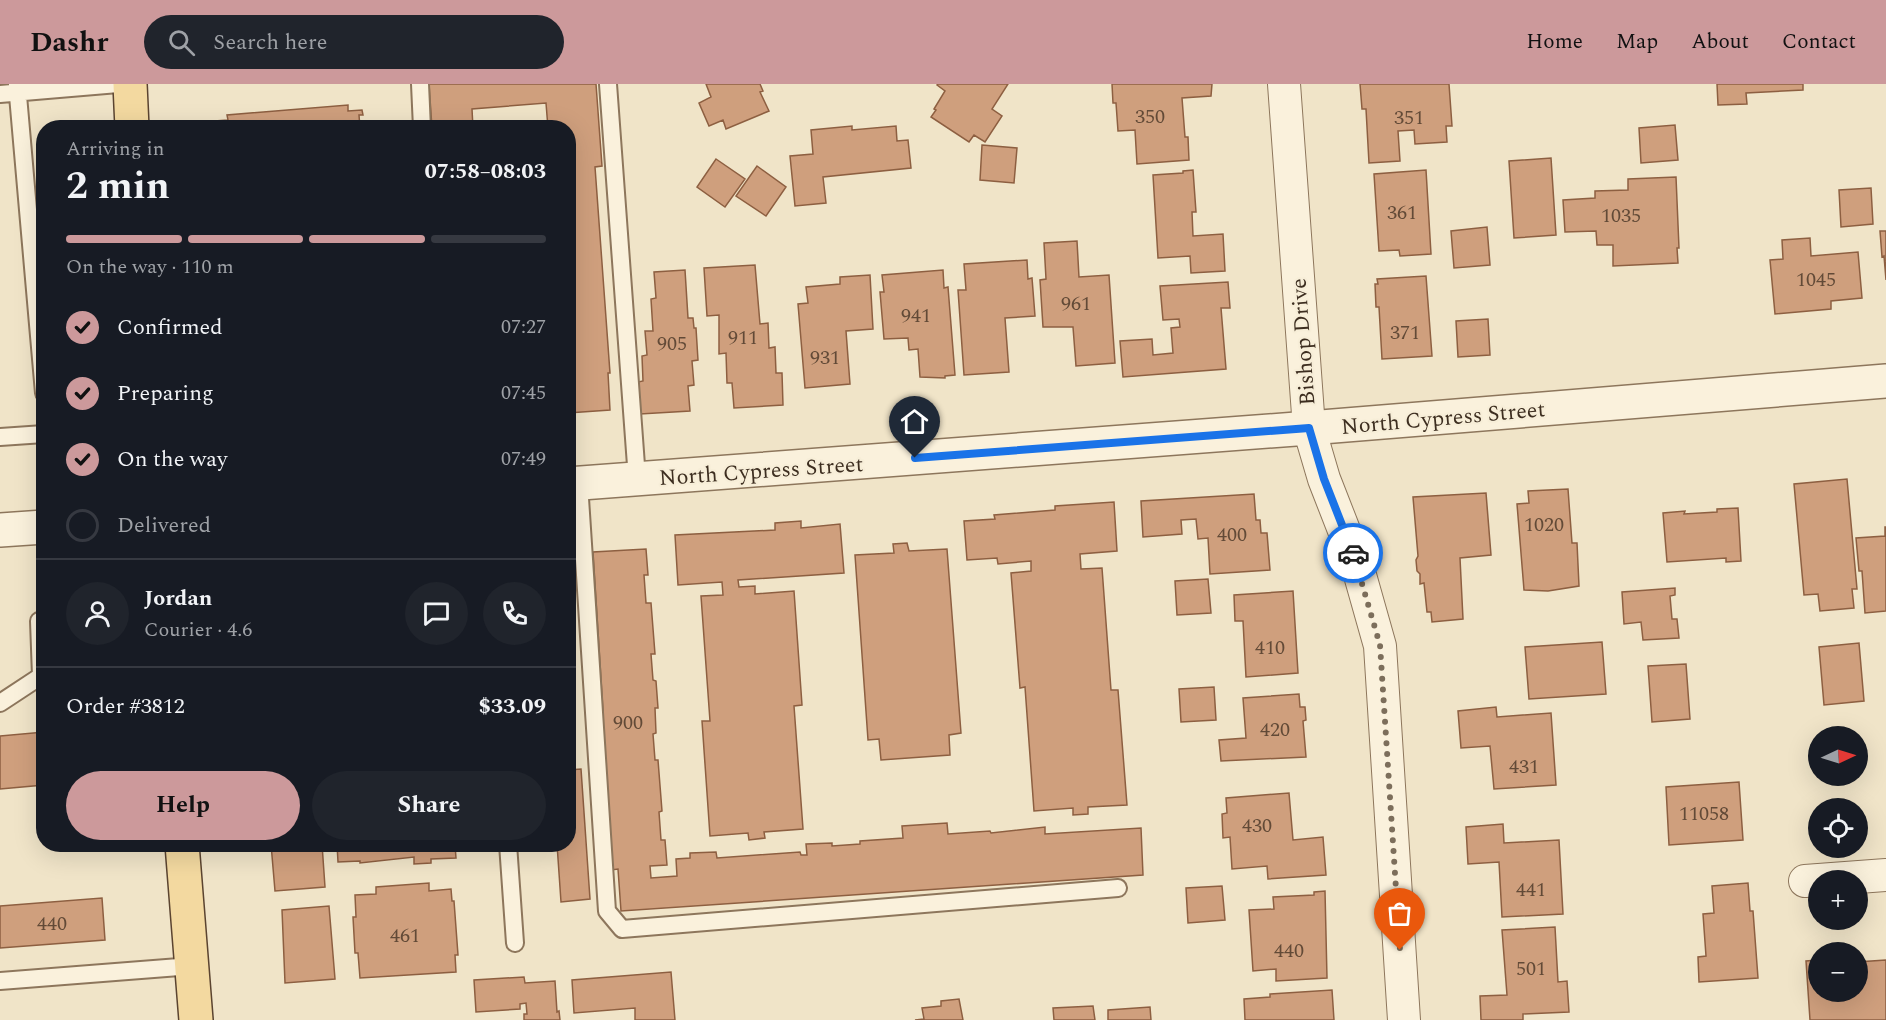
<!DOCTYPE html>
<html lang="en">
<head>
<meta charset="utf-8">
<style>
	:root { --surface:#171b24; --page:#20242c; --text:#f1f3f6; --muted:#9ea1a6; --line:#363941; --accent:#cc999b }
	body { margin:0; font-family:Spectral,serif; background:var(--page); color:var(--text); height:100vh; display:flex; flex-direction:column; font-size:22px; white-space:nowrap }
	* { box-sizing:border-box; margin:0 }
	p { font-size:20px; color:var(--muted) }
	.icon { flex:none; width:33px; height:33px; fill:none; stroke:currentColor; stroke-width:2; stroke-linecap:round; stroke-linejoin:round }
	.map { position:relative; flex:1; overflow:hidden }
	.sheet { position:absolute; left:36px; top:36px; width:540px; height:732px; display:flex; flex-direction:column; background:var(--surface); border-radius:24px; box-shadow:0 6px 24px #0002 }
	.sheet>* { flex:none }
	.needle { width:39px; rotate:86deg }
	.controls { position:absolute; left:1808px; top:642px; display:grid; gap:12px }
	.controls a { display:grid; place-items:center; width:60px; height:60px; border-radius:50%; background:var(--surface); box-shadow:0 6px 24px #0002; font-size:30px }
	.pin { position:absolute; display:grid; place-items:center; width:51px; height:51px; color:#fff; margin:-62px -26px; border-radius:50% 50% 50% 0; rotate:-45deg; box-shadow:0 0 6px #0007 }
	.pin .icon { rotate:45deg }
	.courier { position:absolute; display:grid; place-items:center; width:60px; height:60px; margin:-30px; border:4px solid #1a73e8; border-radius:50%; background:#fff; color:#222; box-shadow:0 2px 8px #0007 }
	.overview em { font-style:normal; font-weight:700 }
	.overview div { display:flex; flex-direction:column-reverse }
	.overview { display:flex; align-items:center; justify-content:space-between; height:102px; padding:0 30px }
	h1 { font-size:39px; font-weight:700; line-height:45px }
	.bar { display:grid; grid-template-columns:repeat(4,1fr); gap:9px 6px; align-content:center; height:72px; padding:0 30px }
	.bar i { height:8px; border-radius:4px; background:var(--line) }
	.bar .selected { background:var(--accent) }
	.bar p { grid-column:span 4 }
	.line { display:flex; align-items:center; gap:15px; padding:0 30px; border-top:2px solid var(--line) }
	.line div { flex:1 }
	.round { display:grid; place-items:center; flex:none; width:63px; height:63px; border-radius:32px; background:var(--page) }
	ol { padding:0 30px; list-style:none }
	li { display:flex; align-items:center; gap:18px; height:66px }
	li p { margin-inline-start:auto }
	li .icon { padding:6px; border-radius:50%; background:var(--accent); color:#111; stroke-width:4 }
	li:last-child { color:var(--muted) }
	li i { width:33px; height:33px; border:3px solid var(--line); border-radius:50% }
	.action { display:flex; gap:12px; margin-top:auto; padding:12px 30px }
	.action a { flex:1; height:69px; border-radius:36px; background:var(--accent); color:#111; font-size:24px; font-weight:700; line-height:69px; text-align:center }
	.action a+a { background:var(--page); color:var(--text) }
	header { display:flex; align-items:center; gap:36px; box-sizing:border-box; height:84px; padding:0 30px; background:var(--accent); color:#111 }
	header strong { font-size:28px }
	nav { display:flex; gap:33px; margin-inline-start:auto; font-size:21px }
	.search { width:420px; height:54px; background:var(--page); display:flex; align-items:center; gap:15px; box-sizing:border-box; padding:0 21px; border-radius:33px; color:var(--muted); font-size:22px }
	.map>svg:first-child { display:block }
	.building { fill:#cf9f7d; stroke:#8d5f41; stroke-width:1.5 }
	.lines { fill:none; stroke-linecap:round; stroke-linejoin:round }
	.service-casing { stroke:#8d765c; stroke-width:20 }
	.minor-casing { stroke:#8d765c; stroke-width:34 }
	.tertiary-casing { stroke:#8d765c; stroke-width:36 }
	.primary-casing { stroke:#5b4430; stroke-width:36 }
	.service { stroke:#faf1dc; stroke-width:16 }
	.minor { stroke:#faf1dc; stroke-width:32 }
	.tertiary { stroke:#faf1dc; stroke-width:33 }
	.primary { stroke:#f3d9a0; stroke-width:33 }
	.done { stroke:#7c6e5b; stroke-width:6; stroke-dasharray:0 10.8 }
	.route { stroke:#1a73e8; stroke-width:8 }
	.labels { text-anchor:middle; stroke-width:4.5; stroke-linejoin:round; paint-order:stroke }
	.number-label { font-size:20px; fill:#624a37 }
	.street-label { font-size:22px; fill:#3d2e20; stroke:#f7eed8 }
</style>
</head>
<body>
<header>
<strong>Dashr</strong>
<div class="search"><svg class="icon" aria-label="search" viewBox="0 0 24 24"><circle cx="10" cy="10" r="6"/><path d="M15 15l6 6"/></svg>Search here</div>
<nav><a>Home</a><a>Map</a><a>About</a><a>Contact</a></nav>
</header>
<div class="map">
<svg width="1886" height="936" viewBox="0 0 1886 936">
	<rect width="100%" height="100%" fill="#f0e4c8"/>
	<path class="building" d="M429 0H596L602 82 595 83 610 289H608L610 326 568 329V44H548L546 19 472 25 473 44H432Z
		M706 0H760L763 7 760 8 769 27 726 45 723 36 709 42 699 19 711 13Z
		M938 0H1008L992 25 1002 32 985 58 974 51 969 58 931 33 936 26 934 25 945 7 937 1Z
		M1112 0H1212L1211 12 1182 14 1185 53H1188L1189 76 1137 80 1135 46 1118 47 1116 19H1113Z
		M1360 0H1449L1452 42H1446L1447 58 1415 60 1414 46 1398 47 1400 77 1369 79 1366 25H1362Z
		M1717 0H1803V6L1746 9 1747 20 1718 21Z
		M348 21V27L362 26 363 31H359L360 44H215V37L228 36 227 31Z
		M1675 41 1678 76 1641 79 1639 44Z
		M852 42V46L896 42 897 57 908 56 911 84 823 93 826 119 795 122 790 72 813 70 811 46Z
		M982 61 1017 64 1014 99 980 96Z
		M1551 74 1556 151 1514 154 1509 77Z
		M716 75 745 95 725 123 697 103Z
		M757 82 786 103 766 132 736 112Z
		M1193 86 1196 128H1192L1193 152 1223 150 1225 187 1191 189 1190 172 1158 174 1153 91 1183 89V87Z
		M1426 86 1431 170 1400 172 1399 166 1379 167 1374 90Z
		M1676 93 1679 164H1677L1678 179 1613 182V161H1597L1596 147 1565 148 1563 116 1595 114V107L1628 106V95Z
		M1871 104 1873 140 1841 143 1839 106Z
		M1487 143 1490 181 1454 184 1451 147Z
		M1880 147H1886V196L1884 172 1882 173Z
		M1810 154 1811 172 1858 168 1862 214 1831 217V225L1775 230 1770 176 1783 175 1782 156Z
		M1077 157 1079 193 1109 191 1115 279 1076 282 1073 243H1043L1040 196 1046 195 1044 159Z
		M1027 176 1028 195 1032 194 1035 232 1005 234 1009 288 964 291 958 206H966L964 180Z
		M755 181 760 240 768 239 769 264 775 263 776 289H782L783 321 734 324 732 299H727L726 269 719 270V231L707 232 704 184Z
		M685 186 688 234H693L694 244H696L698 276 692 277 694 301 688 302 690 327 640 330 638 298 643 297 642 272 647 271 645 247H653L651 215 656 214 654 188Z
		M943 186 944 204 948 203 955 291 945 292V294L920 293 918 265 909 266 908 254 884 255 880 208H884L882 191Z
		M870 191 873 245 846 247 850 300 805 304 798 220 808 219 806 203 840 200V193Z
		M1426 192 1432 272 1382 275 1379 223H1376L1375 200H1378L1377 195Z
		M1228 198 1230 224H1221L1226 285 1123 293 1120 257 1152 255 1153 271 1173 269 1171 244 1180 243 1179 235 1163 236 1160 202Z
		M1488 235 1490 271 1458 273 1456 237Z
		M1847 395 1857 505H1852L1854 524 1820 527 1818 510 1804 511 1794 400Z
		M1568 405 1572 459H1577L1579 502 1548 507 1524 506 1517 420 1529 419 1528 407Z
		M1486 409 1491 471 1460 474 1463 535 1432 538 1431 528H1427L1424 499 1420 500V490L1417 487 1416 476 1418 472 1413 413Z
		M1254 410 1256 436H1260L1261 449H1267L1270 486 1210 490 1208 454 1198 455 1196 435 1181 436 1182 450 1143 453 1141 417Z
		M1114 418 1117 467 1080 470 1081 485 1102 484 1111 606H1118L1127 721 1088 723V730L1073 731V724L1034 727 1025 603 1020 604 1011 489 1031 487V477L998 480 997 474 967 476 964 437 995 435 994 431 1055 426V422Z
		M1738 424 1741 477 1726 478V474L1667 478 1663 429 1685 427 1684 430 1717 428V425Z
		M801 437V444L840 440 844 489 738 496 739 503 755 502V510L794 507 802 621 794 622 803 745 764 748 765 754 749 756 748 749 710 752 702 637H710L701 512 723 511 722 498 678 501 675 451 775 446V439Z
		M1885 443H1886V527L1865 529 1862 487H1859L1856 454 1885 452Z
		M907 459 909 467 947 465 961 649 949 651 950 671 881 676 879 655 868 656 855 471 894 469 893 460Z
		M646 465 648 491H644L646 519H651L655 570H651L653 596 656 597 658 624H655L656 649 653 650 655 676H658L662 727 659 728 661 756H665L667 781 650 782 651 794 677 792 676 775 690 774V769L716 768 717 774 800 768 801 771H807L806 760 832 759V762L860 760V757L903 754 902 742 947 739 948 750 990 747 991 749 1045 743V750L1141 744 1143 791 621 827 618 785 611 786 600 628 603 627 593 468Z
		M1208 495 1211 529 1177 531 1175 497Z
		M1675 504V511L1670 512 1672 535H1677L1679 554 1643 556 1641 538 1624 540 1622 508Z
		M1293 507 1298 589 1246 593 1243 537H1235L1234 511Z
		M1602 558 1606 610 1529 615 1525 563Z
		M1859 559 1864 617 1824 621 1819 563Z
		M1686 580 1690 635 1652 638 1648 582Z
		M1214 603 1216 636 1181 638 1179 605Z
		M1299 610 1300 623H1305L1306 636 1303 637 1306 673 1221 677 1219 656 1246 654 1243 614Z
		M1496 623 1497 633 1551 629 1556 701 1494 705 1490 662 1461 664 1458 627Z
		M44 648V701L0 705V652Z
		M581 685 590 815 561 818 557 760H568V686Z
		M1739 698 1743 756 1669 761 1666 703Z
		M1289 709 1293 756 1323 753 1326 791 1268 795 1267 782 1232 785 1230 753 1223 754 1222 730 1227 729 1226 714Z
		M1503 740 1504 759 1559 756 1563 830 1502 833 1499 778 1468 780 1466 743Z
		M271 760H322L325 803 275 807Z
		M337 760H457V761H455L456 774 431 775V779L414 780V773L360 779V777L338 778Z
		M429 799V807L451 805 452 817H454L458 871H455L456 888 360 894 358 869H355L353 833H356L355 811 376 810V803Z
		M1748 799 1750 827H1753L1758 894 1699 898 1698 873 1706 872 1703 830 1714 829 1712 802Z
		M1222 802 1225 836 1188 839 1186 804Z
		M1325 807 1327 894 1276 897V885L1253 887 1249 826 1274 825 1273 813 1314 811V808Z
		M102 814 105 856 0 864V822Z
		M329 822 335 895 285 899 282 826Z
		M1555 843 1558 898 1567 897 1569 928 1523 930V936H1481L1480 912 1507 911 1502 846Z
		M1818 876V908H1857V878L1886 876V936H1810L1806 877Z
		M671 888 675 936H635V924L574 929 572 896Z
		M524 893 525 899 555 897 557 928 559 927 560 936H524V930H527L526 919 520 920V925L476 928 474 896Z
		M1332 906 1334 936H1245L1244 915 1270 913V910Z
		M959 915 963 936H915L924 935 922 924 941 922V917Z
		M1093 922 1095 936H1054L1053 924Z
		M1150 923 1151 936H1108V926Z"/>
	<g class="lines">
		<g class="service-casing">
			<path id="service" d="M17 0 44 309
				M420 0 422 44
				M608 0 637 395
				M0 10 118 0
				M0 353 44 350
				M579 399 607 827 622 845 1118 804
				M0 619 41 592 39 537H44
				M508 760 515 859
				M0 897 192 882"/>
		</g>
		<g class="minor-casing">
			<path id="minor" d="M1284 0 1309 344 1324 395 1356 477 1380 562 1404 936
				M1805 797 1886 791"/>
		</g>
		<g class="tertiary-casing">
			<path id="tertiary" d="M568 400 1309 344 1886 297
				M0 446 44 443"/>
		</g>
		<g class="primary-casing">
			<path id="primary" d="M130 0 132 44
				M182 760 196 936"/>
		</g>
		<use href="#service" class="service"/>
		<use href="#minor" class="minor"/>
		<use href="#tertiary" class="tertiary"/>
		<use href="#primary" class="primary"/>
	</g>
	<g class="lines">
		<path class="done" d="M1353 469 1380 561 1400 866"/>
		<path class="route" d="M915 374 1309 344 1324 395 1353 469"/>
	</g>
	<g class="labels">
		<g class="number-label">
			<text x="1150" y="39">350</text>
			<text x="1409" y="40">351</text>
			<text x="1402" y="135">361</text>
			<text x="1621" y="138">1035</text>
			<text x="1816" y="202">1045</text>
			<text x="1076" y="226">961</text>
			<text x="916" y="238">941</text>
			<text x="1405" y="255">371</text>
			<text x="743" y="260">911</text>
			<text x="672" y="266">905</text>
			<text x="825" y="280">931</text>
			<text x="1544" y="447">1020</text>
			<text x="1232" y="457">400</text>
			<text x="1270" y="570">410</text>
			<text x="628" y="645">900</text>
			<text x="1275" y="652">420</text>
			<text x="1524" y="689">431</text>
			<text x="1704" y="736">11058</text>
			<text x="1257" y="748">430</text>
			<text x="1531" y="812">441</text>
			<text x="52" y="846">440</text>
			<text x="405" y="858">461</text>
			<text x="1289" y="873">440</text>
			<text x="1531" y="891">501</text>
		</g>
		<g class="street-label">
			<text transform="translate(1302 258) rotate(-94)" y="8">Bishop Drive</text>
			<text transform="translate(1443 333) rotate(-5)" y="8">North Cypress Street</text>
			<text transform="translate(761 386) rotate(-4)" y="8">North Cypress Street</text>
		</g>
	</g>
</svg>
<div class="controls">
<a><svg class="needle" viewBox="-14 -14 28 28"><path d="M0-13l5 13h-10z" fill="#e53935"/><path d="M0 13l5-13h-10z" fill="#9ea1a6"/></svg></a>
<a><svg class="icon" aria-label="locate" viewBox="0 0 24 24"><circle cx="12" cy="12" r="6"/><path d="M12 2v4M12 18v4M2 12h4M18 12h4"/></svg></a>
<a>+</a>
<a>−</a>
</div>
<div class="pin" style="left:1400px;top:866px;background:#ea580c"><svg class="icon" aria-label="bag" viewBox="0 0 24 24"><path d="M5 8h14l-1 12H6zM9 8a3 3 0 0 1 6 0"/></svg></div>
<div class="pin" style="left:915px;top:374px;background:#1f2937"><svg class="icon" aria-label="home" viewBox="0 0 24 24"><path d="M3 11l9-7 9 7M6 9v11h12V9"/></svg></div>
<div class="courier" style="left:1353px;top:469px"><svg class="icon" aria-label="car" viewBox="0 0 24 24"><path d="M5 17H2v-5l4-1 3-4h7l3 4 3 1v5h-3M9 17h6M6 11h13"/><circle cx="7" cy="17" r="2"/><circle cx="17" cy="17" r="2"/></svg></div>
<section class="sheet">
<div class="overview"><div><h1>2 min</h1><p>Arriving in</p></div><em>07:58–08:03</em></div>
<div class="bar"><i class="selected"></i><i class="selected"></i><i class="selected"></i><i></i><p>On the way · 110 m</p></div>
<ol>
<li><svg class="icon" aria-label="check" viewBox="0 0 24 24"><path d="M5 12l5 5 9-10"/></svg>Confirmed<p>07:27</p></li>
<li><svg class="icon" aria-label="check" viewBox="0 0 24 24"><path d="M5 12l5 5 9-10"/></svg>Preparing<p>07:45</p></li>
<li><svg class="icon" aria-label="check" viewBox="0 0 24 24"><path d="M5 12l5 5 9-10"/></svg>On the way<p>07:49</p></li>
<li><i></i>Delivered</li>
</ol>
<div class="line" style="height:108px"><a class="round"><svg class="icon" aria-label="person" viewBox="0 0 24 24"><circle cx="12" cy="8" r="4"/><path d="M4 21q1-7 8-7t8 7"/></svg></a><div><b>Jordan</b><p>Courier · 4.6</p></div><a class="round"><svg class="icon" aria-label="chat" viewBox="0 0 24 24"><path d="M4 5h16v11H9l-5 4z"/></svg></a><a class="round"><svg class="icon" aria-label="phone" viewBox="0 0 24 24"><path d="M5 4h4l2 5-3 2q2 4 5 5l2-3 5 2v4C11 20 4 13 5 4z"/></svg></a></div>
<div class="line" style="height:78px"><div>Order #3812</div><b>$33.09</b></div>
<div class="action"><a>Help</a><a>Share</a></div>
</section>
</div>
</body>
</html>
